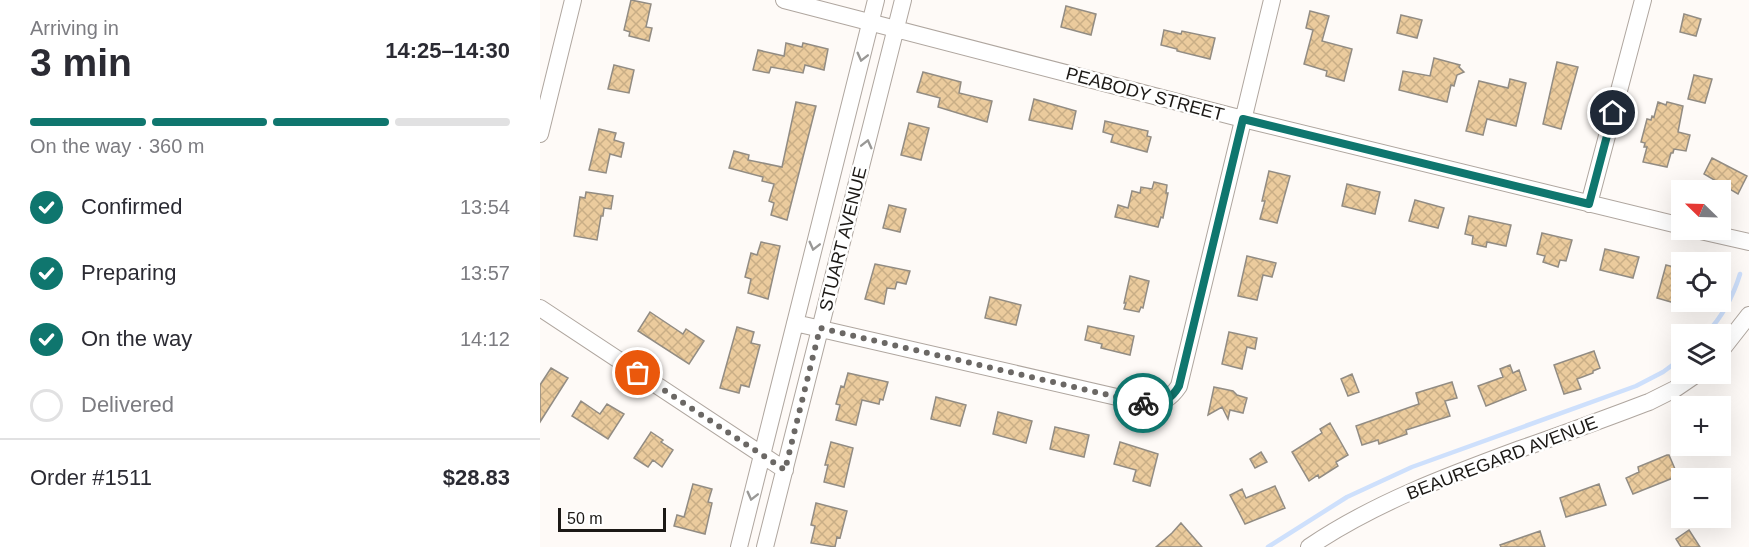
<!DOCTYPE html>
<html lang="en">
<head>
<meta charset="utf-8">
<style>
	:root { --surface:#fff; --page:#f7f7f7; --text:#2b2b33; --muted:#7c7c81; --line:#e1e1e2; --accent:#0f766e }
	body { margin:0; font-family:Arial,sans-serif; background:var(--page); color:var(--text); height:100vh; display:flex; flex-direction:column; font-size:22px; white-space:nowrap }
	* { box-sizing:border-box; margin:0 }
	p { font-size:20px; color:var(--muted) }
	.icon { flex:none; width:33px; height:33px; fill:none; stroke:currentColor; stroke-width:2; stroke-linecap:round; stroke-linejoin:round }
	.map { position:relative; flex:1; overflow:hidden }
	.panel { display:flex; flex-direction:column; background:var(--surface); width:540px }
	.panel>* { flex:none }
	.needle { width:39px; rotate:293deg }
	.buttons { position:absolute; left:1131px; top:180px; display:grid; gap:12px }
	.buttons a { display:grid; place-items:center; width:60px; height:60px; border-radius:0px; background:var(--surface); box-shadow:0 6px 24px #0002; font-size:30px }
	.scale { position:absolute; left:18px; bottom:15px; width:108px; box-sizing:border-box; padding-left:6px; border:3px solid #1c1916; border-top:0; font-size:16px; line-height:21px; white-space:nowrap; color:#1c1916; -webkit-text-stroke:4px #fff; paint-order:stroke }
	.pin { position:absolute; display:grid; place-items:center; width:51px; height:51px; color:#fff; margin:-26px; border:3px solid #fff; border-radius:50%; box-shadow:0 2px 6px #0007 }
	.courier { position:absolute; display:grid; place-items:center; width:60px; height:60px; margin:-30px; border:4px solid #0f766e; border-radius:50%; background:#fff; color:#222; box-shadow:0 2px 8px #0007 }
	.overview em { font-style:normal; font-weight:600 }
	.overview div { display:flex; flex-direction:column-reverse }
	.overview { display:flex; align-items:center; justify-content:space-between; height:102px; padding:0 30px }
	h1 { font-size:39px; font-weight:600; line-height:45px }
	.bar { display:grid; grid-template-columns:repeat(4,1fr); gap:9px 6px; align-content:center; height:72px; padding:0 30px }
	.bar i { height:8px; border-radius:4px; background:var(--line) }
	.bar .current { background:var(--accent) }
	.bar p { grid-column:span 4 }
	.line { display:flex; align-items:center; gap:15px; padding:0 30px; border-top:2px solid var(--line) }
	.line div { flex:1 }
	ol { padding:0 30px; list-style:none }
	li { display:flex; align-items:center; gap:18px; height:66px }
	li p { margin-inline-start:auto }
	li .icon { padding:6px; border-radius:50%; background:var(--accent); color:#fff; stroke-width:4 }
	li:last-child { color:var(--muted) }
	li i { width:33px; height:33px; border:3px solid var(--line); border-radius:50% }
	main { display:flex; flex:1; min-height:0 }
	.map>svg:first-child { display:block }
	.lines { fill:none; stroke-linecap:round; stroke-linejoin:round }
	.stream { stroke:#cee0fc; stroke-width:4.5 }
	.building { fill:url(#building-cross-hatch); stroke:#928c83; stroke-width:1.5 }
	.street-casing { stroke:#afa69f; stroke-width:18 }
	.street { stroke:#fff; stroke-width:16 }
	.oneway { stroke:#999896 }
	.done { stroke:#6b6865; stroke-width:6; stroke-dasharray:0 10.8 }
	.route { stroke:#0f766e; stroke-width:8 }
	.labels { text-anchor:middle; stroke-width:5; stroke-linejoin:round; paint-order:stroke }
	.street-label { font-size:18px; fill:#1c1916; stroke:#fff }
</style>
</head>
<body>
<main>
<section class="panel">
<div class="overview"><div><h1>3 min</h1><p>Arriving in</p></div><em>14:25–14:30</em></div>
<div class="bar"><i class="current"></i><i class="current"></i><i class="current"></i><i></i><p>On the way · 360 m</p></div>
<ol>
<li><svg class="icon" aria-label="check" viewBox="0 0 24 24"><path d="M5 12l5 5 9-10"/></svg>Confirmed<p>13:54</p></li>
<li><svg class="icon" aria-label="check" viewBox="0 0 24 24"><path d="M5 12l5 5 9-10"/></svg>Preparing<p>13:57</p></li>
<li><svg class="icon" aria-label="check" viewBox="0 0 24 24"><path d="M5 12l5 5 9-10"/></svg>On the way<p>14:12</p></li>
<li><i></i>Delivered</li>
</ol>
<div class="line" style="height:78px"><div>Order #1511</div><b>$28.83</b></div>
</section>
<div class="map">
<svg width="1209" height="547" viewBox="0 0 1209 547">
	<defs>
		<pattern id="building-cross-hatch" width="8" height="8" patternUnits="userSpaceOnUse" patternTransform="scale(1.5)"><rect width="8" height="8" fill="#ebcb9d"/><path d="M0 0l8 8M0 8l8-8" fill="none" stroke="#c9ae86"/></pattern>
	</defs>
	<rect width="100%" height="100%" fill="#fefaf7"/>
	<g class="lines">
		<path class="stream" d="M1166 334C1182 317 1193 297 1200 274
			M728 547 807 497 872 467 1096 386 1123 372 1142 358"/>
	</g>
	<path class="building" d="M91 0 111 4 106 27 112 28 109 41 89 36 90 32 84 30Z
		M526 6 556 14 551 35 521 27Z
		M770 11 789 16 782 41 812 49 804 81 786 76 787 71 764 64 773 30 766 28Z
		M1144 14 1161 19 1156 36 1140 32Z
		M861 15 882 20 877 38 857 33Z
		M624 30 641 34 642 31 675 38 670 59 637 51V49L621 45Z
		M246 43 262 47 263 43 288 49 284 70 265 65 263 73 231 67 229 73 213 70 218 50 244 56Z
		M894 58 920 65 919 67 924 72 917 75 914 86 911 85 907 102 859 90 863 71 890 76Z
		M1017 62 1038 67 1021 129 1003 124Z
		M74 65 94 70 89 93 68 89Z
		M383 72 421 82 419 93 452 101 447 122 398 107 400 98 377 92Z
		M1154 75 1172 79 1165 103 1148 99Z
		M970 79 986 83 976 126 947 119 943 135 926 131 939 81 968 88Z
		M494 99 536 111 532 129 489 120Z
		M256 102 276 106 247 220 231 215 234 203 229 201 234 184 222 181 223 177 189 168 194 151 209 155 208 160 242 167Z
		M1118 102 1126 105 1127 102 1143 106 1138 132 1150 135 1146 151 1134 149 1133 153H1131L1127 167 1103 162 1107 147H1104L1105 143 1101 142 1107 119 1111 120 1112 116 1114 117Z
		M565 121 608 131 607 136 611 137 607 152 571 142 573 135 563 132Z
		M369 123 389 128 381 160 361 155Z
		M59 129 76 133 74 140 84 143 81 157 70 154 66 173 49 170Z
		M1172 158 1207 176 1198 194 1164 174Z
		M729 171 750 176 737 223 720 219 725 201H722Z
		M614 182 627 185 626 193H628L623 218 621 217 618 227 575 217 578 205 588 208 592 191 600 193 601 187 612 189Z
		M807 184 840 192 835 214 802 206Z
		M46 192 73 196 71 209 64 208 63 216H61L57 240 34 236 40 197 45 198Z
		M875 200 904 208 898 228 869 221Z
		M349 205 366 209 360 232 343 228Z
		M929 216 971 225 966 246 947 242 946 247 932 244 933 236 925 234Z
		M1002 233 1032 240 1026 261 1020 260 1018 267 1003 262 1005 256 997 254Z
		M221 242 240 246 228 299 208 293 211 279 205 277 211 253 217 255Z
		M1065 249 1099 257 1093 278 1060 270Z
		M707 256 736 263 732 277 723 275 717 300 698 296Z
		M335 264 370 271 366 284 357 282 355 289 347 288 344 304 325 299Z
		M1126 265 1142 269V289L1138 304 1117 298Z
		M590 276 609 281 603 308 601 307 599 312 584 309 586 303H584Z
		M450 297 481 305 476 325 445 318Z
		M110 312 143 334 146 329 164 341 149 364 98 331Z
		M548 326 594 336 590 355 561 348 562 344 545 340Z
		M197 327 214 332 211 343 220 345 209 387 201 385 199 393 180 388Z
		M689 332 717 338 715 349 707 347 702 369 682 364Z
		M1054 351 1060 368 1053 371V373L1037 379 1041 389 1024 394 1014 365Z
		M970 365 973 373 979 370 986 390 946 406 938 386 963 377 960 369Z
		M11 368 28 378 0 422V385Z
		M308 373 348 382 343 400 340 399 339 404 322 400 316 425 296 420 300 405 296 404 301 386 304 387Z
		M812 374 819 392 808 396 801 379Z
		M912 382 917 398 905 401 910 416 866 430 867 434 839 444 838 440 822 445 816 426 879 404 876 393Z
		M674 387 693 391 697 395 707 398 703 413 690 410 688 419 682 407 668 415Z
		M396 397 426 405 420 426 391 419Z
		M41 401 60 414 67 404 84 414 68 439 32 416Z
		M458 412 492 421 486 443 453 434Z
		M790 423 808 455 796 462 798 466 779 478 778 475 769 481 752 452 782 433 780 429Z
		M515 427 549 435 544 457 510 449Z
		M111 432 123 440 121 442 133 450 122 467 113 460 108 467 94 458Z
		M291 442 313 448 304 487 284 482 288 465H285Z
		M580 442 618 454 610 486 593 481 596 470 574 464Z
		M721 452 727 462 715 468 710 459Z
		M1127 455H1129L1138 476 1093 494 1086 478 1099 472 1098 467Z
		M153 484 172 489 168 502 172 503 165 534 134 526 137 515 144 517Z
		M1059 484 1066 505 1026 517 1020 498Z
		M735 486 745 508 705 524 690 495 702 489 706 498Z
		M276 503 307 511 300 538 297 537 295 547 271 543 275 526 271 525Z
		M641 523 662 547H616L632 533Z
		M1149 530 1160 547H1141L1136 539Z
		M1000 531 1005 547H961L960 545Z"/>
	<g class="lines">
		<g class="street-casing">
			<path id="street" d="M244 0 703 119 1142 226
				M0 134 33 0
				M1049 204 1103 0
				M1156 230 1209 242
				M0 308 245 470
				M255 323 607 404C622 404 631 398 639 386L732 0
				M1180 352 1209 315
				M199 547 336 0
				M225 547 363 0
				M769 547C834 503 907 476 980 449 1024 434 1066 418 1109 402L1135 389 1157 374"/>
		</g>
		<use href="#street" class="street"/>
	</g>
	<defs><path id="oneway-chevron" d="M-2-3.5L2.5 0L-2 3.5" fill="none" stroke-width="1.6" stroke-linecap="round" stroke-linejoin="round" transform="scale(1.5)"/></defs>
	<g class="oneway">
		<use href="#oneway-chevron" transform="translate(322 57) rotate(104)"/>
		<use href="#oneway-chevron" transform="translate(327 144) rotate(-76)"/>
		<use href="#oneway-chevron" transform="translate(274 246) rotate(104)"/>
		<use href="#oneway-chevron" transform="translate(212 496) rotate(104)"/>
	</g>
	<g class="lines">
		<path class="done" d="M98 373 245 470 280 328 603 403"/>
		<path class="route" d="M603 403C619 406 631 400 639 386L703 119 1049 204 1073 113"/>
	</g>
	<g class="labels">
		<g class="street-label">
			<text transform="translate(605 94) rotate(15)" y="6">PEABODY STREET</text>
			<text transform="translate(303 239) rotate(-76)" y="6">STUART AVENUE</text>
			<text transform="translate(962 458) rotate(-21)" y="6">BEAUREGARD AVENUE</text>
		</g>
	</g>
</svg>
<div class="buttons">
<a><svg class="needle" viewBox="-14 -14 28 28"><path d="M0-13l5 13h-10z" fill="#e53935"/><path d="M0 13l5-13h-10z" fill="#7c7c81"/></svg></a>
<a><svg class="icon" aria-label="locate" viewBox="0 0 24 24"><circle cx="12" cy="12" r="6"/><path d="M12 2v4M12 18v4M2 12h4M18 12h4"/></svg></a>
<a><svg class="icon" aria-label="layers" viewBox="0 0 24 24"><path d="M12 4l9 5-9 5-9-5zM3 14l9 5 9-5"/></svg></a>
<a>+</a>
<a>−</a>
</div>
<div class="scale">50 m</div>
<div class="pin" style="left:98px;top:373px;background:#ea580c"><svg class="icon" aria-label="bag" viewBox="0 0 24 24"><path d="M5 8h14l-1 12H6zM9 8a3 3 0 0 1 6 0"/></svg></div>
<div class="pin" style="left:1073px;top:113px;background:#1f2937"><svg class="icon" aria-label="home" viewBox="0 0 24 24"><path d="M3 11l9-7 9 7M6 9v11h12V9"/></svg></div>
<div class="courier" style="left:603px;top:403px"><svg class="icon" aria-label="bike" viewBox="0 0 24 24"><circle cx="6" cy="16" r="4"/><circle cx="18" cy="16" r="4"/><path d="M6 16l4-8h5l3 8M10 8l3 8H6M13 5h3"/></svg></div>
</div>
</main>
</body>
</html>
